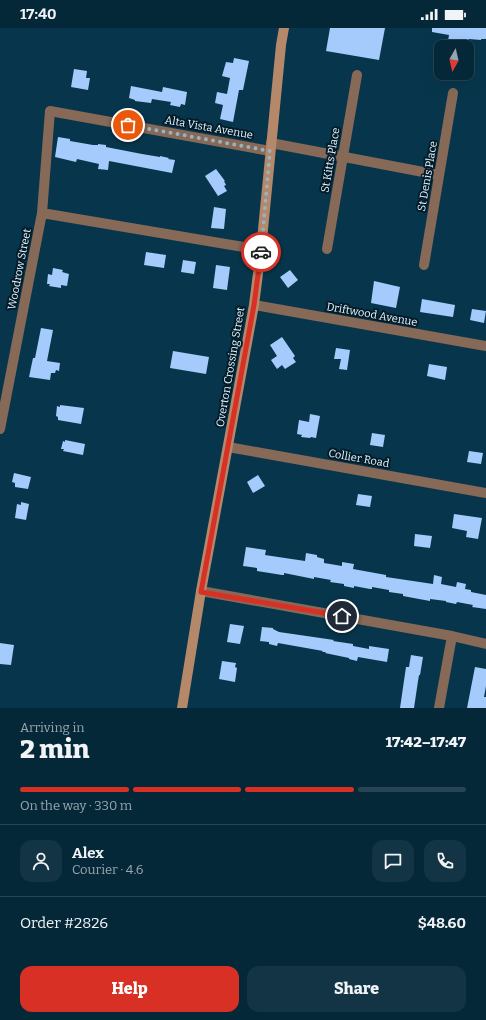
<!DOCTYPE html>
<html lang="en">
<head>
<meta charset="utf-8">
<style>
	:root { --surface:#052839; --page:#133444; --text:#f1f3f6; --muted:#97a6ae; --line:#264453; --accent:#d93025 }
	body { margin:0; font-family:Bitter,serif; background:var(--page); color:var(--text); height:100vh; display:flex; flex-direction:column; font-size:15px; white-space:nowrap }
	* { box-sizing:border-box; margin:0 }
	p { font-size:13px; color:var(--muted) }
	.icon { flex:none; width:22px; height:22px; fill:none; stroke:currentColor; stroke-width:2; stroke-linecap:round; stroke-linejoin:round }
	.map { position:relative; height:680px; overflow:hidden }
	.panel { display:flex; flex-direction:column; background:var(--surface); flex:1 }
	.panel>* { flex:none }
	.needle { width:26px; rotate:188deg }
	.controls { position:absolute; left:434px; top:12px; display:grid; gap:8px }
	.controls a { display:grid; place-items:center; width:40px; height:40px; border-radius:8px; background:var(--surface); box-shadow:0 4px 16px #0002,0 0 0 1px var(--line); font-size:20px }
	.pin { position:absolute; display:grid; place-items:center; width:34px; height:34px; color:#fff; margin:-17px; border:2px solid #fff; border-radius:50%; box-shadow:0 1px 4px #0007 }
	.courier { position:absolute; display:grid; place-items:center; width:40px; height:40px; margin:-20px; border:3px solid #d93025; border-radius:50%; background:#fff; color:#222; box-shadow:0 1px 5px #0007 }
	.head em { font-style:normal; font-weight:800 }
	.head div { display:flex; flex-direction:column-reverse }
	.head { display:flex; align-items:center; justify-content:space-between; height:68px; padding:0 20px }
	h1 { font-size:26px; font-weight:800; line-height:30px }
	.bar { display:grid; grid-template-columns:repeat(4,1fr); gap:6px 4px; align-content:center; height:48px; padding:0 20px }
	.bar i { height:5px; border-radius:3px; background:var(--line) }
	.bar .active { background:var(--accent) }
	.bar p { grid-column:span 4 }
	.line { display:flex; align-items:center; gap:10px; padding:0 20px; border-top:1px solid var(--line) }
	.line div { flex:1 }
	.round { display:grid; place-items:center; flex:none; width:42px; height:42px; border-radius:12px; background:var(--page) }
	.primary-button { display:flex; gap:8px; margin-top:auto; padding:8px 20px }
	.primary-button a { flex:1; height:46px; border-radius:12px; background:var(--accent); color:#fff; font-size:16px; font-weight:800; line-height:46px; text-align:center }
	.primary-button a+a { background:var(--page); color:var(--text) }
	.status { display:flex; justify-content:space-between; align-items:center; height:28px; padding:0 20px; background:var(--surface); direction:ltr }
	.status svg { height:11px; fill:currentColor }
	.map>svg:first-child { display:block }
	.building { fill:#a5cbfd }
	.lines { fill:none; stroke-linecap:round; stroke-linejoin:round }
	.street { stroke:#866957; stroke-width:10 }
	.secondary { stroke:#b5886a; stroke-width:10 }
	.done { stroke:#98b2c0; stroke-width:4; stroke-dasharray:0 7.2 }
	.route { stroke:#d93025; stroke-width:5 }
	.labels { text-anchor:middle; stroke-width:4; stroke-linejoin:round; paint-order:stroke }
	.street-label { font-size:11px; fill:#e6f5fe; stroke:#031c29 }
</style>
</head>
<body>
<div class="status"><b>17:40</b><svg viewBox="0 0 49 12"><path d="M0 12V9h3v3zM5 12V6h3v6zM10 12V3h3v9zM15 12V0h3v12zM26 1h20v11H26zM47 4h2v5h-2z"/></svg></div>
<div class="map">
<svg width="486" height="680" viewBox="0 0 486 680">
	<rect width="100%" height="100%" fill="#07364c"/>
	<path class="building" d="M330 0H385L379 32 326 23Z
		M432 0H486V11H481V12L469 11 468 16 448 13 449 7 432 4Z
		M234 30 249 33 243 62H239L233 94 220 91 223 77 215 75 217 64 227 66 230 50 222 48 226 34 233 35Z
		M74 41 87 43 86 50H90L88 62 71 59Z
		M131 58 162 64 163 59 187 64 185 77 181 76 180 79 170 77 171 74 152 71 151 75 135 73V72L129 70Z
		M58 109 70 111V113L93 117H98V116L106 117V119L142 126 160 129V128L169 130 168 131 175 132 172 145 109 133 108 142 98 141 99 136 77 131 76 134 55 129Z
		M216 141 225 153H224L226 157 224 158 227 163 218 168 205 148Z
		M214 179 226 181 224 201 211 200Z
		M146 224 166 227 164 240 144 237Z
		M183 232 196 234 194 246 181 244Z
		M216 237 230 239 227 262 213 260Z
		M53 240 63 242 62 244 69 246 67 258 61 257V260L49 258 50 256H47L48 246 52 247Z
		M290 242 298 252 288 260 280 249Z
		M374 253 400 259 396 280 371 275Z
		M422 271 455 277 453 289 420 284Z
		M472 281 486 283 484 295 470 292Z
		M41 300 53 302 47 333 60 335 59 343 56 342 55 345H51L50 352 29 349 33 330H35Z
		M282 309 295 328 293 330 296 334 285 341 282 337 277 341 271 332 277 328 270 317Z
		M336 320 350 322 347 342 339 341 341 331H334Z
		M173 323 209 329 206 346 170 340Z
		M429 336 447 339 445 352 427 348Z
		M60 377 84 380 81 396 58 392V389L56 388 57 378 60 379Z
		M310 386 320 388 316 410 311 409 310 410 301 409 302 407 297 406 299 392 309 394Z
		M372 405 385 407 383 419 370 417Z
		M65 412 85 416 83 427 63 423 64 421H61L63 413 65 414Z
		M469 423 483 425 481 436 467 434Z
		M14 445 31 449 28 461 15 459V455L12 454Z
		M258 447 265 458 253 465 247 454Z
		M358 466 372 468 370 479 356 477Z
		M21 474 29 476 26 492 15 490 17 476 21 477Z
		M454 486 482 490 478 511 466 509 467 503 452 500Z
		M415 506 432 508 430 520 414 518Z
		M246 519 266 522 265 527 305 533 306 525 317 527V529L324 531V535L342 538V534L354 536 353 541 386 547V549L433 556 434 547 442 549 441 556 456 559 457 554 466 556 465 561 471 562V564L486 567V581L472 579 473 577 457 574 456 576 446 574V573L430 571V573L419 571 403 568V566L389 564V562L372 559V561H370L354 558V560L344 558V556L330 554 331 552 314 549V551L284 545V547H282L257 543V540L243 538Z
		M230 596 244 598 240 616 227 614Z
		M262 599 273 600V601L279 604 334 612 333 613 353 616V618L369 621V618L389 621 387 634 358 629 357 633 349 631V630L325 625 326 624H322L323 623 278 615 277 618 269 616V614L260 613Z
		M0 615 14 617 11 637 0 636Z
		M411 627 423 629 420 647H419L418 653 414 680H400L406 639H409Z
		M222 633 236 635 235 639 237 640 235 654 219 651Z
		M475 639 486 641V658L484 669H486V680H467Z"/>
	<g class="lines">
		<path class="street" d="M271 115 439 147
			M42 185 261 222
			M327 221 357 47
			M424 237 453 65
			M254 277 486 318
			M0 401 42 185 50 83 270 123
			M228 419 486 465
			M201 563 452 608 486 616
			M439 680 452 608"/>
		<path class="secondary" d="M182 680 201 563 254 277 261 222 281 17 284 0"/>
	</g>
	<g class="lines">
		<path class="done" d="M128 97 270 123 261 224"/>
		<path class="route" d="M261 224 254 277 201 564 342 588"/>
	</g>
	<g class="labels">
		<g class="street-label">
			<text transform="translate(209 99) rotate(10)" y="4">Alta Vista Avenue</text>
			<text transform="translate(330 132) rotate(-80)" y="4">St Kitts Place</text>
			<text transform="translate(427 148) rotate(-80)" y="4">St Denis Place</text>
			<text transform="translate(19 241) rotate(-79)" y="4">Woodrow Street</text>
			<text transform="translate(372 286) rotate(10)" y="4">Driftwood Avenue</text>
			<text transform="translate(230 339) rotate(-80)" y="4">Overton Crossing Street</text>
			<text transform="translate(359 430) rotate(10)" y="4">Collier Road</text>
		</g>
	</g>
</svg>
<div class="controls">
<a><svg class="needle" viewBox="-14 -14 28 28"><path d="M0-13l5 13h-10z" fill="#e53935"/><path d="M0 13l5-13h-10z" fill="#97a6ae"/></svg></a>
</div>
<div class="pin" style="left:128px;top:97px;background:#ea580c"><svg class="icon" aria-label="bag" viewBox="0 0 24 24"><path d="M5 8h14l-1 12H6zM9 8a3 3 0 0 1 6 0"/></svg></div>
<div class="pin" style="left:342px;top:588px;background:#1f2937"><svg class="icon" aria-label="home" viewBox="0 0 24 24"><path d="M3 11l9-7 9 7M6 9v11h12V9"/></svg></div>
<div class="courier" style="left:261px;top:224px"><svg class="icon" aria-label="car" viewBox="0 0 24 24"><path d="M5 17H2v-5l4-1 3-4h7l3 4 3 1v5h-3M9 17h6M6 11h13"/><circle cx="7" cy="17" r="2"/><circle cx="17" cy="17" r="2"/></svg></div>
</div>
<section class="panel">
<div class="head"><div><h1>2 min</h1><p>Arriving in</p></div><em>17:42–17:47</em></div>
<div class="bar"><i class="active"></i><i class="active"></i><i class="active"></i><i></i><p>On the way · 330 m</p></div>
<div class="line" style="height:72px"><a class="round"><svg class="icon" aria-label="person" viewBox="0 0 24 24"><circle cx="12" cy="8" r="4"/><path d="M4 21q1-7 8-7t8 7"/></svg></a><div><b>Alex</b><p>Courier · 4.6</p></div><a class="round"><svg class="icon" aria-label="chat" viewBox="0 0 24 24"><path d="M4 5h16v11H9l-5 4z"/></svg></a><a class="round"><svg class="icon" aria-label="phone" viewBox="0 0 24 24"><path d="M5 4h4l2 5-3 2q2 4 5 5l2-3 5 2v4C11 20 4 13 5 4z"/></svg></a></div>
<div class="line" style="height:52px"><div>Order #2826</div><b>$48.60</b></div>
<div class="primary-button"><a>Help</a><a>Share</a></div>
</section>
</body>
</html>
